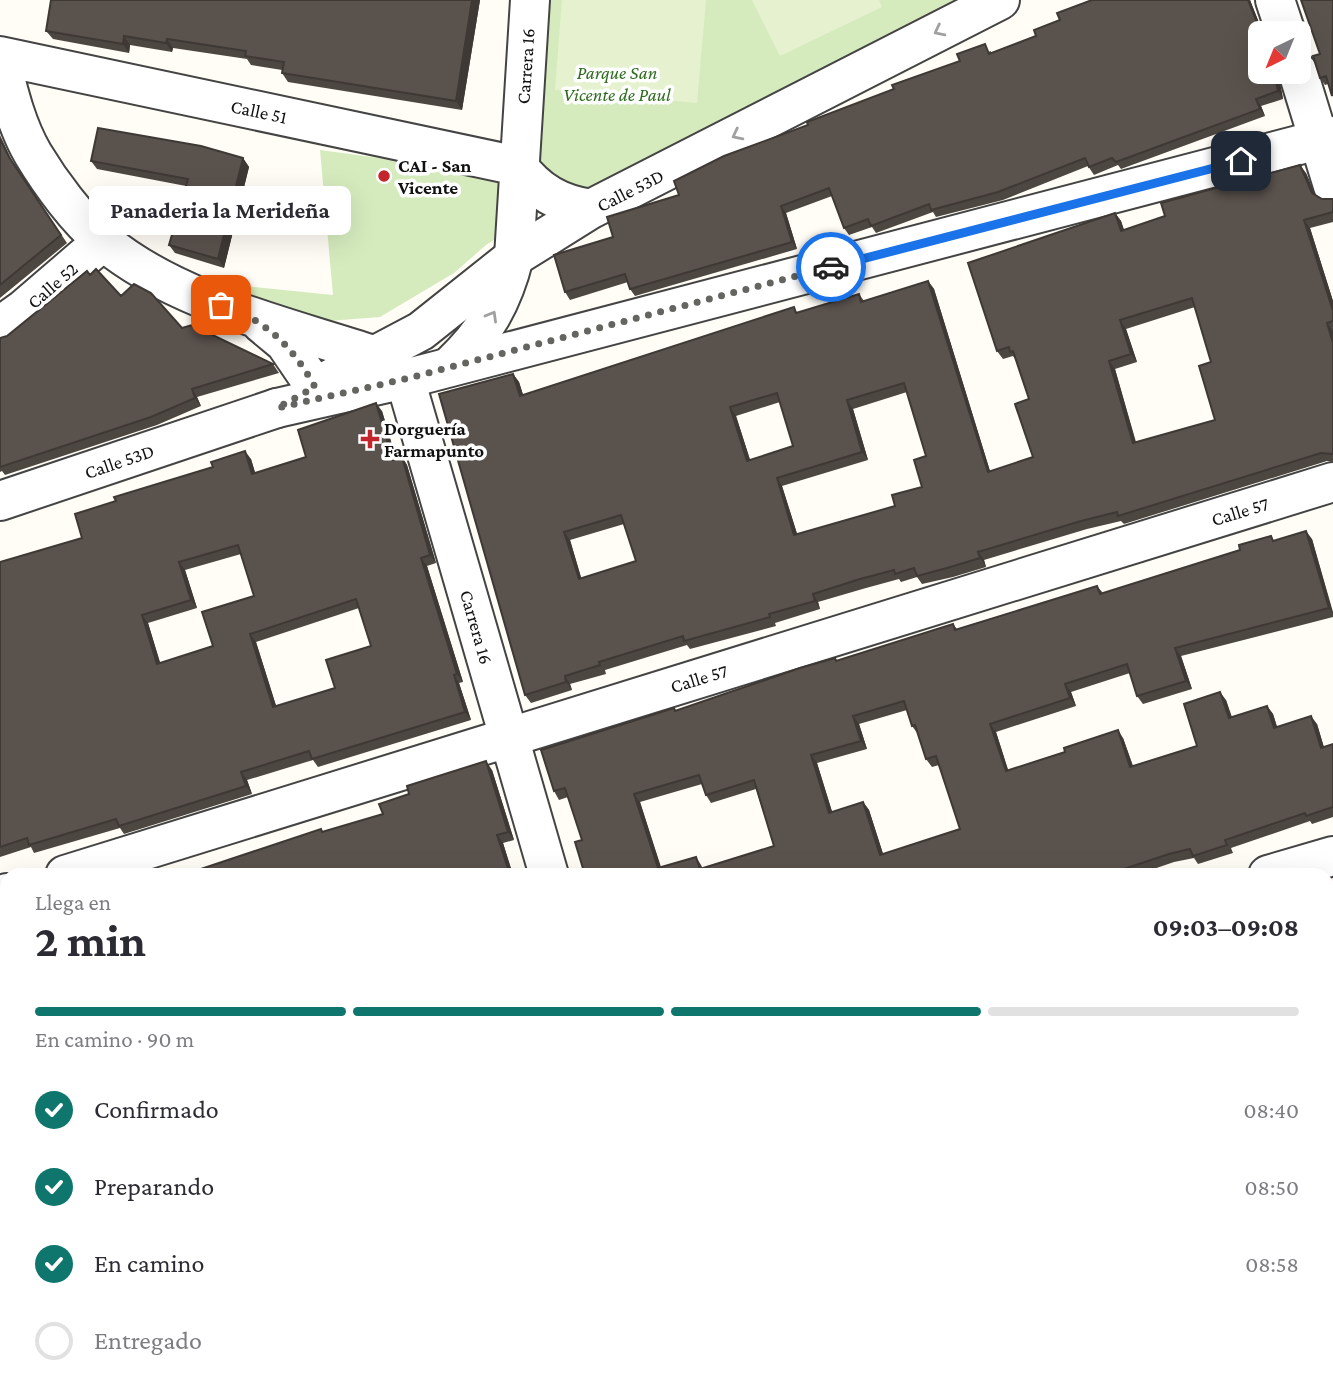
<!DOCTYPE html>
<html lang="es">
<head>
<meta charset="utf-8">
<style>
	:root { --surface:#fff; --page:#f2f2f3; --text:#2b2b33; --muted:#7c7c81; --line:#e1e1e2; --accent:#0f766e }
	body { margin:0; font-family:"Crimson Pro",serif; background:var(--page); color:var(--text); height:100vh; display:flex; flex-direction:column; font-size:26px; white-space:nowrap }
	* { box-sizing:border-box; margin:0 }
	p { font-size:23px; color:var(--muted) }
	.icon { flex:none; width:38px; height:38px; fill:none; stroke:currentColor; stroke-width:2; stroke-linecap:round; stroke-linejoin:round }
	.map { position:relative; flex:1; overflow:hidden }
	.sheet { position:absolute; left:0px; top:868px; width:1334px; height:525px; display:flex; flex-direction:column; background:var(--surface); border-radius:21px 21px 0 0; box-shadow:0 7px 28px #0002 }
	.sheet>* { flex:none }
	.needle { width:46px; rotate:223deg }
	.controls { position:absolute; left:1248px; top:21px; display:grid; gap:14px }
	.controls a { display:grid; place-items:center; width:63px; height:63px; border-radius:10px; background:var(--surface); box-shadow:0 7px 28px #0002; font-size:35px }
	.pin { position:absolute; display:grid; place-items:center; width:60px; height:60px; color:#fff; margin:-30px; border-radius:14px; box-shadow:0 4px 10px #0006 }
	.courier { position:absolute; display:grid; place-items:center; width:70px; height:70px; margin:-35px; border:5px solid #1a73e8; border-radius:50%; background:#fff; color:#222; box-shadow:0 2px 9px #0007 }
	.bubble { position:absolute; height:49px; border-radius:10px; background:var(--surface); box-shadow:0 7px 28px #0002; font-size:23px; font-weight:700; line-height:49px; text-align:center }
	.overview em { font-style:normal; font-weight:700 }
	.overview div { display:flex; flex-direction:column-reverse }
	.overview { display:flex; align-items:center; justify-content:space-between; height:119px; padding:0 35px }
	h1 { font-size:46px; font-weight:700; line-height:52px }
	.bar { display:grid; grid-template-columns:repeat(4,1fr); gap:10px 7px; align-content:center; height:84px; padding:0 35px }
	.bar i { height:9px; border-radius:5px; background:var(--line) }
	.bar .on { background:var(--accent) }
	.bar p { grid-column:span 4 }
	ol { padding:0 35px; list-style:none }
	li { display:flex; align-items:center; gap:21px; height:77px }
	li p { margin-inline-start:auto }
	li .icon { padding:7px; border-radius:50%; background:var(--accent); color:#fff; stroke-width:4 }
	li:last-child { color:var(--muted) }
	li i { width:38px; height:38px; border:4px solid var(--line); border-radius:50% }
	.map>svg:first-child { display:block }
	.green { fill:#d5ebbd }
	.pitch { fill:#e6f2cf }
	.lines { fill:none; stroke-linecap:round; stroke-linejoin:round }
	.minor-casing { stroke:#444; stroke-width:42 }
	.tertiary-casing { stroke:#444; stroke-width:42 }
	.minor { stroke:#fff; stroke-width:38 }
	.tertiary { stroke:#fff; stroke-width:38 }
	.wall { fill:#4d4742; fill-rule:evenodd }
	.shaded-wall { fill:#3f3936 }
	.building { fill:#5a524d; stroke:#3f3936; stroke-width:2; fill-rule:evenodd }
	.oneway { stroke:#a0a0a0 }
	.done { stroke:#646461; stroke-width:7; stroke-dasharray:0 12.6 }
	.route { stroke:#1a73e8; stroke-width:9 }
	.poi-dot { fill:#c4262e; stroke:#fff; stroke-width:2.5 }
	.labels { text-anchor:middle; stroke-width:7; stroke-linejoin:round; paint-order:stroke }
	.street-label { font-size:19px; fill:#111; stroke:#fff }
	.park-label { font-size:19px; font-style:italic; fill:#2f6b1f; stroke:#fff }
	.poi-label { font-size:19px; font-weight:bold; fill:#111; stroke:#fff; text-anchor:start }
</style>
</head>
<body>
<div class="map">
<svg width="1333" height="1393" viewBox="0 0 1333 1393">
	<rect width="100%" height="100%" fill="#fffdf5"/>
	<path class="green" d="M539 0H993L534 215 486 245 454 273 380 317 315 322 228 298 233 285 333 295 320 150 497 174Z"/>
	<path class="pitch" d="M562 0H706L697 103 555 90Z
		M752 0H879L882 7 780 56Z"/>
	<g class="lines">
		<g class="minor-casing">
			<path id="minor" d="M1275 0 1286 33
				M0 56 518 166
				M0 58C8 90 16 125 33 154 51 184 77 219 103 241 176 302 285 326 373 355
				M1298 72 1333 186
				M261 323 285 343 315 387
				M0 326 24 309 103 241
				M451 365C485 333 503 302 514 257L530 0
				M405 379 549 875
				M0 501 277 408
				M65 875 1333 482
				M1268 875 1333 856
				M0 895 7 893
				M0 1254 7 1252
				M712 1386 714 1393"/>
		</g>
		<g class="tertiary-casing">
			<path id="tertiary" d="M518 166C538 192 559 204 591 209
				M315 387 421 331 514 257 591 209 1000 0
				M277 408 405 379 1333 136
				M1326 1216 1333 1214
				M759 1393 781 1386"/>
		</g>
		<use href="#minor" class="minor"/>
		<use href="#tertiary" class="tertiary"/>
	</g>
	<path class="wall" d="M480 0 462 110 288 82 282 73V70L251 65 247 59 173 48 172 52 130 45 129 53 53 39 46 31Z
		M1092 0H1250L1263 33H1260V72H1278L1283 99 1261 106 1265 116 1121 169 1118 165 1094 175 1088 166 1003 200 936 217 933 212 876 233 872 227 849 235 844 228 832 196 786 213 797 249 635 296 630 289 628 282 570 300 565 292 613 237 679 195 808 125 894 89 991 51V53L1036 36Z
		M1333 0V97L1328 84 1325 85 1320 78V54Z
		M0 135 14 165 67 243 0 298Z
		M243 158 249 167 224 268 175 253 169 245 186 186 97 169 91 161Z
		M1306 173 1315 195 1322 199H1333V222L1310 228 1333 301V462L1327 461 1124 524 1121 521 1087 529 984 560 986 567 953 577 922 584 917 577 901 582 899 579 866 588 818 602 820 609 775 623 776 626 690 649 687 645 605 670 606 674 570 684 572 690 531 703 525 695 513 374 519 382 523 395 859 294 864 301 928 281 934 289 990 471 1033 457 1029 399 1016 360 1013 356 1003 359 997 351 1115 213 1121 221 1124 230ZM1195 307 1211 362 1215 420 1136 442 1115 369 1137 362 1126 329ZM907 392 926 456 922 487 895 506 797 534 782 486 868 460 853 409ZM780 402 793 446 750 460 736 416ZM624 524 636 561 581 578 570 540Z
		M90 275 121 296 182 328 273 364 279 373 197 397 201 406 157 425 5 475 2 471 0 472V338L7 336Z
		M382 411 396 459 402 457 407 465 436 563 427 566 463 682 459 683 471 720 318 767 313 760 247 780 252 794 124 834 120 828 34 853 31 847 0 857V562L82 538 251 459 255 473 306 457ZM241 554 254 596 213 646 160 663 148 623 197 608 185 570ZM359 608 371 646 335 688 276 706 256 642Z
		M1312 539 1333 612V617L1181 656 1192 689 1143 704 1137 696 1130 673 1071 692 1076 706 996 732 1008 770 1123 738 1133 766 1197 746 1226 700 1232 717 1267 706 1273 714 1277 727 1317 724 1324 748 1333 744V817L1312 824 1310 821 1231 848 1233 853 1198 864 1194 858 1174 862 1136 875H585L582 840 568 797 559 800 554 791 674 708 676 711 953 624 957 629 1097 586 1103 593 1274 541ZM907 710 912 726 918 734 926 759 932 767 939 765 960 829 883 854 869 810 863 802 832 812 817 763 867 749 859 724ZM702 784 706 795 711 803 756 789 774 846 702 868 701 865 661 867 640 802Z
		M492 770 514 840 503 843 513 875H183L321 829 323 832 383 814Z
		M1333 887V1181L1326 1183V889Z
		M7 921V1013L0 1015V923Z
		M0 1022 5 1038 0 1039Z
		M0 1052 5 1069 0 1070Z
		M0 1104 3 1113 7 1112V1228L0 1231Z
		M5 1300 7 1386H226L204 1393H0Z
		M335 1386H691L669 1393H312Z"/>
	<path class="shaded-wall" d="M472 0H480L462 110 456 101Z
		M1248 0H1250L1263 33H1261Z
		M124 36 130 45 129 53 123 44Z
		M167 39 173 48 172 52 166 43Z
		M1274 72H1278L1283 99 1278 91Z
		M1256 99 1261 106 1265 116 1260 109Z
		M243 158 249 167 224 268 218 259Z
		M1300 165 1306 173 1318 201 1312 193Z
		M781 206 786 213 797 249 792 242Z
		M1115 213 1121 221 1127 239 1121 231Z
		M1304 220 1310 228 1333 301V311Z
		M928 281 934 289 993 481 988 472Z
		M1120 320 1126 329 1137 362 1131 354Z
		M1327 323 1333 331V343Z
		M1109 361 1115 369 1138 451 1133 443Z
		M513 374 519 382 526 404 520 396Z
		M192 389 197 397 201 406 195 398Z
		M847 400 853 409 868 460 862 452Z
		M376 403 382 411 399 468 393 460Z
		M730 407 736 416 753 469 747 461Z
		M245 451 251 459 258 482 252 474Z
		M402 457 407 465 436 563 430 555Z
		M777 478 782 486 800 543 794 535Z
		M1306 531 1312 539 1333 614 1329 608Z
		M564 532 570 540 584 587 579 579Z
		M978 552 984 560 986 567 980 558Z
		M421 558 427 566 463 682 457 674Z
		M179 562 185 570 197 608 191 600Z
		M813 594 818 602 820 609 815 601Z
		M142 615 148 623 163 672 157 664Z
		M250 634 256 642 279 715 273 707Z
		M1175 648 1181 656 1192 689 1186 681Z
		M454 675 459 683 471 720 465 712Z
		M565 676 570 684 572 690 566 682Z
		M1065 684 1071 692 1076 706 1070 698Z
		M1220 692 1226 700 1234 726 1229 718Z
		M1267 706 1273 714 1280 736 1274 728Z
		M853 716 859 724 867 749 861 741Z
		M1311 716 1317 724 1327 757 1321 748Z
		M990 724 996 732 1011 779 1006 771Z
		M1118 730 1123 738 1136 775 1130 767Z
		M811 755 817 763 835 821 829 813Z
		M486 761 492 770 514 840 508 832Z
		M241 772 247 780 252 794 246 786Z
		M634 794 640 802 663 875 658 868Z
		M863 802 869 810 886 863 880 855Z
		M497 835 503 843 513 875H510Z
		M696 857 701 865 704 875 700 869Z
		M0 1022 5 1038 0 1031Z
		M0 1052 5 1069 0 1061Z
		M1174 1386H1177L1179 1393H1176Z"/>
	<path class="building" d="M51 0H472L456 101 282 73 284 62 245 56 246 51 167 39 166 43 124 36 123 44 46 31Z
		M1092 0H1248L1261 33H1260V72H1274L1278 91 1256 99 1260 109 1116 162 1112 158 1089 167 1085 158 998 192 931 210 929 204 871 226 868 219 844 228 829 188 781 206 792 242 630 289 625 274 565 292 554 255 613 237 607 217 679 195 674 181 724 156 808 125 807 122 894 89 892 85 960 61 957 54 985 44 989 54 1036 36 1034 30 1060 20 1057 13Z
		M1301 0H1333L1332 96 1326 76 1320 78 1313 56 1320 54Z
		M98 128 201 146 243 158 218 259 169 245 188 179 91 161Z
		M0 139 9 157 61 235 0 285Z
		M1300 165 1312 193 1322 199H1333V212L1304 220 1333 311V321L1327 323 1333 343V454L1321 453 1118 516 1117 512 1081 521 978 552 980 558 947 568 917 576 914 568 895 574 894 570 860 579 813 594 815 601 769 614 770 617 684 641 683 636 599 662 600 665 565 676 566 682 525 695 439 394 513 374 520 396 794 307 796 313 859 294 861 302 928 281 988 472 1033 457 1015 404 1029 399 1013 351 1010 352 1009 347 997 351 968 263 1115 213 1121 231 1165 216 1161 203ZM1192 298 1211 362 1199 366 1215 420 1133 443 1109 361 1131 354 1120 320ZM904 383 926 456 914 460 922 487 892 495 895 506 794 535 777 478 862 452 847 400ZM777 393 793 446 747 461 730 407ZM621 515 636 561 579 579 564 532Z
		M96 269 121 296 134 284 151 293 182 328 192 325 273 364 192 389 195 398 151 417 0 467V338L7 336 87 271 90 275Z
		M376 403 393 460 402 457 430 555 421 558 457 674 454 675 465 712 312 759 309 751 241 772 246 786 119 826 116 819 29 845 27 838 0 847V562L82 538 75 514 116 501 114 497 213 467 211 462 245 451 252 474 306 457 298 430ZM238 545 254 596 202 612 213 646 157 664 142 615 191 600 179 562ZM356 599 371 646 326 660 335 688 273 707 250 634Z
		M1306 531 1329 608 1175 648 1186 681 1137 696 1127 664 1065 684 1070 698 990 724 1006 771 1065 752 1064 748 1118 730 1130 767 1197 746 1184 704 1220 692 1229 718 1267 706 1274 728 1311 716 1321 748 1333 744V807L1306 816 1305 813 1225 840 1227 845 1193 856 1190 849 1169 854 1106 875H585L575 842 582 840 565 788 554 791 541 750 674 708 675 711 800 668 835 658 836 661 953 624 955 630 1097 586 1100 594 1240 550 1239 545 1271 536 1273 541ZM904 701 912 726 915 725 926 759 936 756 960 829 880 855 863 802 829 813 811 755 861 741 853 716ZM699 775 706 795 754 780 774 846 700 869 696 857 658 868 634 794Z
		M486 761 508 832 497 835 510 875H183L321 829 322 832 383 814 379 804 409 794 407 786Z
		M1333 887V1171L1326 1173V889Z
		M7 921V1003L0 1005V923Z
		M7 1112V1218L0 1221V1113V1114Z
		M1333 1249V1393H1224L1221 1386H1326V1251Z
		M7 1285V1386H194L172 1393H0V1302L5 1300 0 1287Z
		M335 1386H659L635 1393H312Z
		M928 1386H1174L1176 1393H905Z"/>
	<defs><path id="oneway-chevron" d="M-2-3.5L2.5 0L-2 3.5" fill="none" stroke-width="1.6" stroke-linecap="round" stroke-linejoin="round" transform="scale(1.75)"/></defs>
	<g class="oneway">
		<use href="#oneway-chevron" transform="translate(939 31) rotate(153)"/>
		<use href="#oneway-chevron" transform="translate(737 135) rotate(153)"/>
		<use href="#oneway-chevron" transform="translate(492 316) rotate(-60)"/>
	</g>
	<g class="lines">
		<path class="done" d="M221 305C265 319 293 347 315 387L277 408 405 379 831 267"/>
		<path class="route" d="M831 267 1241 161"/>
	</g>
	<g class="poi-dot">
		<circle cx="384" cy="176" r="7"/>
		<path d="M366.5 428.5h7v7h7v7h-7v7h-7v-7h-7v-7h7z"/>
	</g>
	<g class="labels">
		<g class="street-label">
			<text transform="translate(525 66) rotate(-86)" y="7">Carrera 16</text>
			<text transform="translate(259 111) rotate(12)" y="7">Calle 51</text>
			<text transform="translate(630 190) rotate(-27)" y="7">Calle 53D</text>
			<text transform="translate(52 285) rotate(-41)" y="7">Calle 52</text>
			<text transform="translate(119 461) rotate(-19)" y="7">Calle 53D</text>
			<text transform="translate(1240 511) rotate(-17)" y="7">Calle 57</text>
			<text transform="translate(477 627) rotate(74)" y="7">Carrera 16</text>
			<text transform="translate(699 678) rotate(-17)" y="7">Calle 57</text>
		</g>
		<g class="park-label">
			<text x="617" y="79">Parque San<tspan x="617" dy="22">Vicente de Paul</tspan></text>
		</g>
		<g class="poi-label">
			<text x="398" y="172">CAI - San<tspan x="398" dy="22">Vicente</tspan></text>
			<text x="384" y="435">Dorguería<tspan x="384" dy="22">Farmapunto</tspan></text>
		</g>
	</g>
</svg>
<div class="controls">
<a><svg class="needle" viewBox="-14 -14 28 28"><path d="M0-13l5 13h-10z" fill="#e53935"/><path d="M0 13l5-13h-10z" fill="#7c7c81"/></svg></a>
</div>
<div class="pin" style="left:221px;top:305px;background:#ea580c"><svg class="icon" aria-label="bag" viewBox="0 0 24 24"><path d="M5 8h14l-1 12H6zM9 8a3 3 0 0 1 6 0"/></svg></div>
<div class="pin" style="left:1241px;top:161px;background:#1f2937"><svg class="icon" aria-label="home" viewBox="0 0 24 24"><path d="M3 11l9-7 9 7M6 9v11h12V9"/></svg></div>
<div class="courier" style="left:831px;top:267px"><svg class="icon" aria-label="car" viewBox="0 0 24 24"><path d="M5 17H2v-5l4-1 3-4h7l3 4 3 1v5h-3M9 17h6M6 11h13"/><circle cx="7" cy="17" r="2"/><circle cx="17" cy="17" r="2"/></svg></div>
<div class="bubble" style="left:89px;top:186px;width:262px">Panaderia la Merideña</div>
<section class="sheet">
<div class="overview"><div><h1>2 min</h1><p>Llega en</p></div><em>09:03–09:08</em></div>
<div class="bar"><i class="on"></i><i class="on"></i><i class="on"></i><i></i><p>En camino · 90 m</p></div>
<ol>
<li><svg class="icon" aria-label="check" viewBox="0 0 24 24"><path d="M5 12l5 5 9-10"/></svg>Confirmado<p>08:40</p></li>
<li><svg class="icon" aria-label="check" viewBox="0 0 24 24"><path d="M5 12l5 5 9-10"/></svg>Preparando<p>08:50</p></li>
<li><svg class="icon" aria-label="check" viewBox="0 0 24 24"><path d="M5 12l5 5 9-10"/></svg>En camino<p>08:58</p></li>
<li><i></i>Entregado</li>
</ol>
</section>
</div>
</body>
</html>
